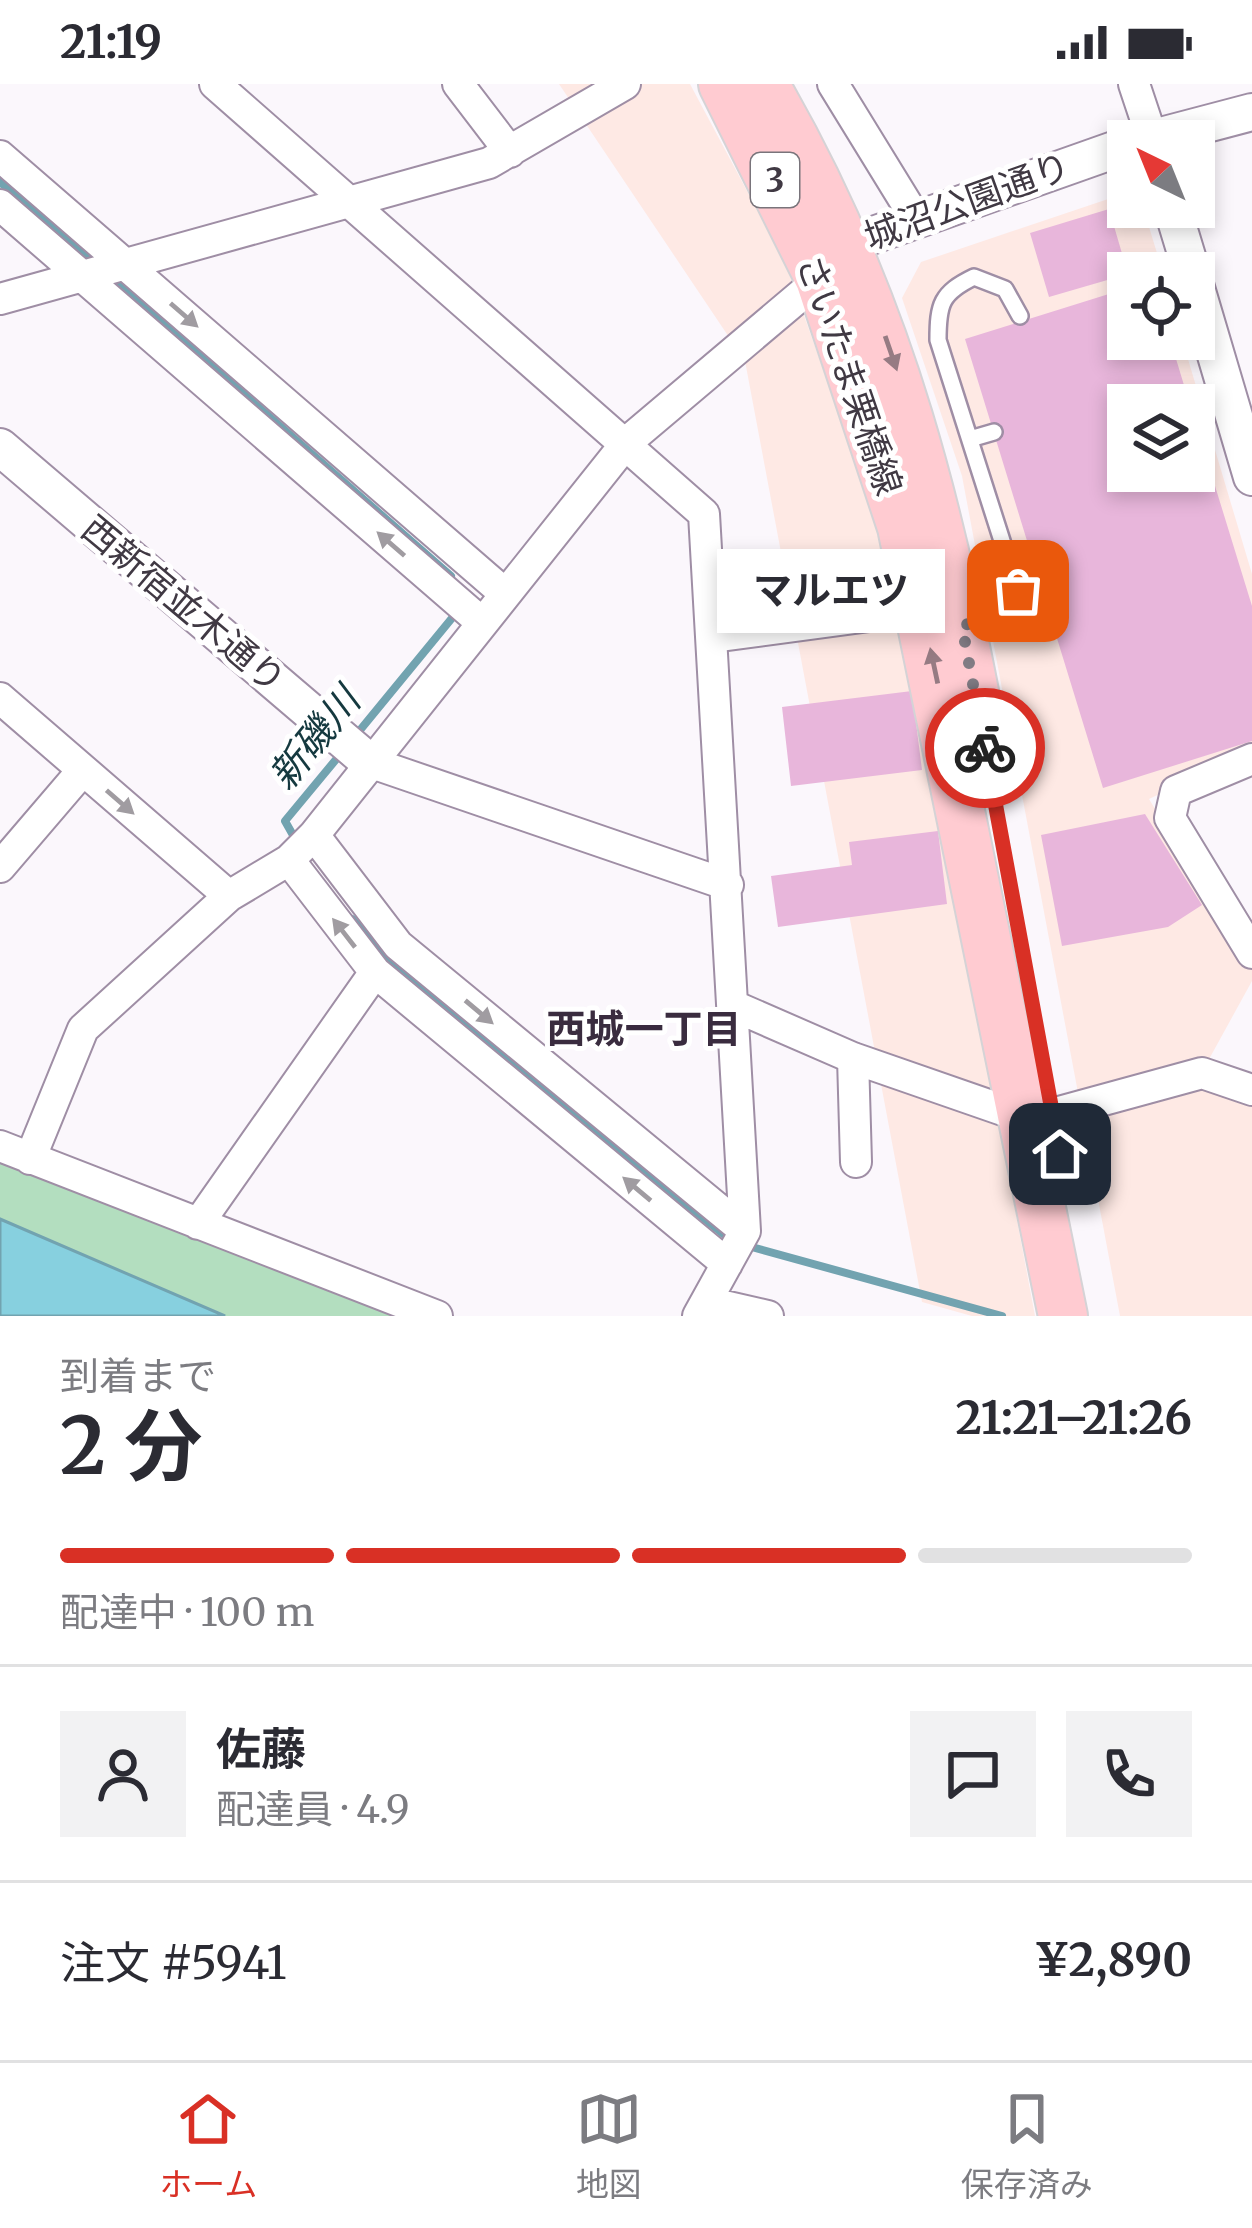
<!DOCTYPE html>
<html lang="ja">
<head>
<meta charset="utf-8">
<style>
	:root { --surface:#fff; --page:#f2f2f3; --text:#2b2b33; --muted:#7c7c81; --line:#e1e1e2; --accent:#d93025 }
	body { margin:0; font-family:Merriweather,"Noto Sans JP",serif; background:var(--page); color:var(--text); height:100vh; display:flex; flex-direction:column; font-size:45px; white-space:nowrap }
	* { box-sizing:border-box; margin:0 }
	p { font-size:39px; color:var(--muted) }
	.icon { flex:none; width:66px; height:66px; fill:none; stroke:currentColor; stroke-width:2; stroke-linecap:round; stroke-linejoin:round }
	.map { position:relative; height:1232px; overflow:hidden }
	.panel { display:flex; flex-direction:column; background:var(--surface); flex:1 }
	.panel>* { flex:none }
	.needle { width:78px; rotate:317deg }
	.tools { position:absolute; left:1107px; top:36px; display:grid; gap:24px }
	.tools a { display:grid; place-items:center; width:108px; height:108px; border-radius:0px; background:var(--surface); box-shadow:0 6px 18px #0003; font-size:60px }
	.pin { position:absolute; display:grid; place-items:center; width:102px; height:102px; color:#fff; margin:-51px; border-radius:24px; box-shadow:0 6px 18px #0006 }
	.courier { position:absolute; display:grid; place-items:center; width:120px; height:120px; margin:-60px; border:9px solid #d93025; border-radius:50%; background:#fff; color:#222; box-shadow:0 3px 15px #0007 }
	.bubble { position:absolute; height:84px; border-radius:0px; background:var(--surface); box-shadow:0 6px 18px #0003; font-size:39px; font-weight:700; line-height:84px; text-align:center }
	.head em { font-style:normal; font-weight:700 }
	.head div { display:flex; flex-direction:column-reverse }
	.head { display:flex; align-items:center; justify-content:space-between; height:204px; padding:0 60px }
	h1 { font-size:78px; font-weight:700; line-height:90px }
	.bar { display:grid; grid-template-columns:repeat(4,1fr); gap:18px 12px; align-content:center; height:144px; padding:0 60px }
	.bar i { height:15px; border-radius:9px; background:var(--line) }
	.bar .selected { background:var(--accent) }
	.bar p { grid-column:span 4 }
	.line { display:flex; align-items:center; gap:30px; padding:0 60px; border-top:3px solid var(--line) }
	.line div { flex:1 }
	.round { display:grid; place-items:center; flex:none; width:126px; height:126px; border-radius:0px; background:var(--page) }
	.status { display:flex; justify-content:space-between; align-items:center; height:84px; padding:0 60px; background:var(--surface); direction:ltr }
	.status svg { height:33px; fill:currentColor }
	.dock { display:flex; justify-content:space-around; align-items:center; height:168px; border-top:3px solid var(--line); background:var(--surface); font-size:33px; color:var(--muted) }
	.dock a { display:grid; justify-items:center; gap:6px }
	.dock .selected { color:var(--accent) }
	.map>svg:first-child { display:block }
	.commercial { fill:#fee9e4; fill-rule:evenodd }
	.green { fill:#b3debf }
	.water { fill:#87d0df; stroke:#72a3b0; stroke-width:3 }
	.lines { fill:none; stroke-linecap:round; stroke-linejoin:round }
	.stream { stroke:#72a3b0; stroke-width:8 }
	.building { fill:#e8b6db }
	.service-casing { stroke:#9f8ea5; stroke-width:20 }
	.minor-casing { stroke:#9f8ea5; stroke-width:34 }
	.tertiary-casing { stroke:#9f8ea5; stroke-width:40 }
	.primary-casing { stroke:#d5d3d6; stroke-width:52 }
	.service { stroke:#fff; stroke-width:15 }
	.minor { stroke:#fff; stroke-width:30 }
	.tertiary { stroke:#fff; stroke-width:36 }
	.primary { stroke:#ffcbd1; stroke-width:48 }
	.oneway { fill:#a09ca1 }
	.oneway2 { fill:#967b83 }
	.done { stroke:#817c84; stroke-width:12; stroke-dasharray:0 21.6 }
	.route { stroke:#d93025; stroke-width:15 }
	.labels { text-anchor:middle; stroke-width:10; stroke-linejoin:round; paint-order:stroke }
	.shield { fill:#fff; stroke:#79747b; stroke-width:3 }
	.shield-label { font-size:33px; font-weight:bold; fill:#403943 }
	.street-label { font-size:36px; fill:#403943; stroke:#fff }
	.water-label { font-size:39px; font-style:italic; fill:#15393f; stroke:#fff }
	.neighbourhood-label { font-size:39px; font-weight:bold; fill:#3a2c3f; stroke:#fff }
</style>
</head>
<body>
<div class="status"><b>21:19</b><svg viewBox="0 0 49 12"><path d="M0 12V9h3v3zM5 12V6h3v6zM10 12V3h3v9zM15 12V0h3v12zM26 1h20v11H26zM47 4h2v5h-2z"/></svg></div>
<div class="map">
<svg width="1252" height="1232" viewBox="0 0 1252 1232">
	<rect width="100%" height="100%" fill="#fbf7fc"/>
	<path class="commercial" d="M559 0H690L785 178 872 423 915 593 1035 1232H972L922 1218 745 277Z
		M1123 110 1128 112V123H1143L1163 189H1128V255H1182L1252 490V666L1149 715 1252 886V897L1208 977 1252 993V1232H1120L962 392 902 214 921 178ZM1128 321H1194V387H1128Z"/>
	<path class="green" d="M0 1076 403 1232H225L0 1135Z"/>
	<path class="water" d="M0 1135 225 1232H0Z"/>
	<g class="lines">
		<path class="stream" d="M0 98 94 180
			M110 193 451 492
			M356 651 457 528
			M298 760 285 737 343 667
			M352 835 396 885 733 1158
			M748 1162 1002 1232"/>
	</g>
	<path class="building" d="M1109 125 1128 190 1049 213 1030 149Z
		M1128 204V255H1170L1190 321H1128V387H1194L1195 337 1252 522V657L1103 704 965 255Z
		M912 607 922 686 791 702 782 623Z
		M1145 730 1202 821 1168 843 1062 862 1041 751Z
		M938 747 947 820 778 843 771 792 852 781 849 758Z"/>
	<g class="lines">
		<g class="service-casing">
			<path id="service" d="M970 355 994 348
				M965 541 1005 528 1018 507 938 256C938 220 941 209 974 193L1005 205 1020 232"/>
		</g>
		<g class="minor-casing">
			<path id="minor" d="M215 0 704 430 745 1147 698 1232
				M458 0 510 68
				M833 0 916 135
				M1134 0 1152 54
				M0 72 503 508
				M0 121 480 537
				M0 215 489 79 625 0
				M713 553 922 525
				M0 614 229 812
				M1252 675 1176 707 1170 734 1252 869
				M369 678 728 801
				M314 751 398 861 745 1147
				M289 776 375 888 727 1180
				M0 783 83 686
				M736 923 853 974 1023 1033
				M853 974 856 1078
				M1052 1030 1202 989 1252 1006
				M0 1062 437 1232
				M30 1075 83 945 229 812 289 776 314 751 627 358 820 195
				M198 1140 375 888
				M707 1218 768 1232"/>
		</g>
		<g class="tertiary-casing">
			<path id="tertiary" d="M1142 57 1252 28
				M1172 123 1192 189
				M834 178 848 160 1128 61
				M1194 197 1252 393
				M0 363 369 678"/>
		</g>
		<g class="primary-casing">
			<path id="primary" d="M723 0 820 195 902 443 1063 1232
				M764 0C895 225 942 434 989 686"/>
		</g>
		<use href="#service" class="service"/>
		<use href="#minor" class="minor"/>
		<use href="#tertiary" class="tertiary"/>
		<use href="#primary" class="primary"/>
	</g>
	<defs><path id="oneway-solid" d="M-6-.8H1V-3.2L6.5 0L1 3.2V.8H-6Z" transform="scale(3)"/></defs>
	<g class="oneway">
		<use href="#oneway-solid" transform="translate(184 231) rotate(41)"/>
		<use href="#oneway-solid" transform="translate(391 460) rotate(-139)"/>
		<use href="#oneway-solid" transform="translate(120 718) rotate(41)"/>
		<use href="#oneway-solid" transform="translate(344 849) rotate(-128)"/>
		<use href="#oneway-solid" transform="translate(479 928) rotate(40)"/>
		<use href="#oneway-solid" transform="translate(637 1105) rotate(-140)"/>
	</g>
	<g class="oneway2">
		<use href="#oneway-solid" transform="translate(891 269) rotate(71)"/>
		<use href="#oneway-solid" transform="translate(934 582) rotate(-102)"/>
	</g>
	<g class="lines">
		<path class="done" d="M985 664 962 542 1005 528 1018 507"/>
		<path class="route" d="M985 664 1060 1070"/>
	</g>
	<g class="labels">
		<rect class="shield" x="751" y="69" width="48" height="54" rx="9"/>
		<g class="shield-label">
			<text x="775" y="108">3</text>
		</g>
		<g class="street-label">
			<text transform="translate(967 117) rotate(-20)" y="13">城沼公園通り</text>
			<text transform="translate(850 291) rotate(71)" y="13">さいたま栗橋線</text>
			<text transform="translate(184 520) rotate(40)" y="13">西新宿並木通り</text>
		</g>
		<g class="water-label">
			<text transform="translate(314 654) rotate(-51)" y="14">新磯川</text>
		</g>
		<g class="neighbourhood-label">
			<text x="644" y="959">西城一丁目</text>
		</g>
	</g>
</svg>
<div class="tools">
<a><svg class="needle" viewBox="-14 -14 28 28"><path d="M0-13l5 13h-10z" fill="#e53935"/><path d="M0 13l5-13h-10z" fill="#7c7c81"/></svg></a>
<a><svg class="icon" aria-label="locate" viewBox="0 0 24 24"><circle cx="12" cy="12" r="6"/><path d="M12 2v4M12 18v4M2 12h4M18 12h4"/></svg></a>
<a><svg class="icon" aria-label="layers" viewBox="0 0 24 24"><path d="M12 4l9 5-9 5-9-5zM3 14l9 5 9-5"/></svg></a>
</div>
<div class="pin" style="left:1018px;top:507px;background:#ea580c"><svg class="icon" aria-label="bag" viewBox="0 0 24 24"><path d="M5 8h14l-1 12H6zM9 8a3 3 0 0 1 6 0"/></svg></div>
<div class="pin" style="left:1060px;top:1070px;background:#1f2937"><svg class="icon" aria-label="home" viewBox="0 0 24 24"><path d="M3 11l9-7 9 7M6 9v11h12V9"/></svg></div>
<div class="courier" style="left:985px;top:664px"><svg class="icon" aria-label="bike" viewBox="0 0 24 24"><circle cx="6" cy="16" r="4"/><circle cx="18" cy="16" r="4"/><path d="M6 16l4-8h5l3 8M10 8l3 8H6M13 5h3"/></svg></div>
<div class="bubble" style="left:717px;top:465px;width:228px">マルエツ</div>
</div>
<section class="panel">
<div class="head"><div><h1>2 分</h1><p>到着まで</p></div><em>21:21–21:26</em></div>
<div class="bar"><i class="selected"></i><i class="selected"></i><i class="selected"></i><i></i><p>配達中 · 100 m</p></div>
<div class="line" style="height:216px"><a class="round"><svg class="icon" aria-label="person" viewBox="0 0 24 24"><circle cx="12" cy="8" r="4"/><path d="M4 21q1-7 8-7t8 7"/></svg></a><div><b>佐藤</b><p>配達員 · 4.9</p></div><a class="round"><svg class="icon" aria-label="chat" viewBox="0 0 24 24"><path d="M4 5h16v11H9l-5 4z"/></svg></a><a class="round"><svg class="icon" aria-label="phone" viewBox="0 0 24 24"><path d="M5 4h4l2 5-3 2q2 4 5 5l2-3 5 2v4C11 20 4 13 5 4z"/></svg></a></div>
<div class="line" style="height:156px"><div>注文 #5941</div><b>¥2,890</b></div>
</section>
<nav class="dock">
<a class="selected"><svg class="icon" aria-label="home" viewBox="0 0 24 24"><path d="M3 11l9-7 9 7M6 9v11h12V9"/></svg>ホーム</a>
<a><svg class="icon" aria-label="map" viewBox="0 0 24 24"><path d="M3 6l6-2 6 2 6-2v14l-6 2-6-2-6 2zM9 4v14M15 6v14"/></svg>地図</a>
<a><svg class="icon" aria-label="saved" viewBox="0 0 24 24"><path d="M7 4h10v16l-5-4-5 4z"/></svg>保存済み</a>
</nav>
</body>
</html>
